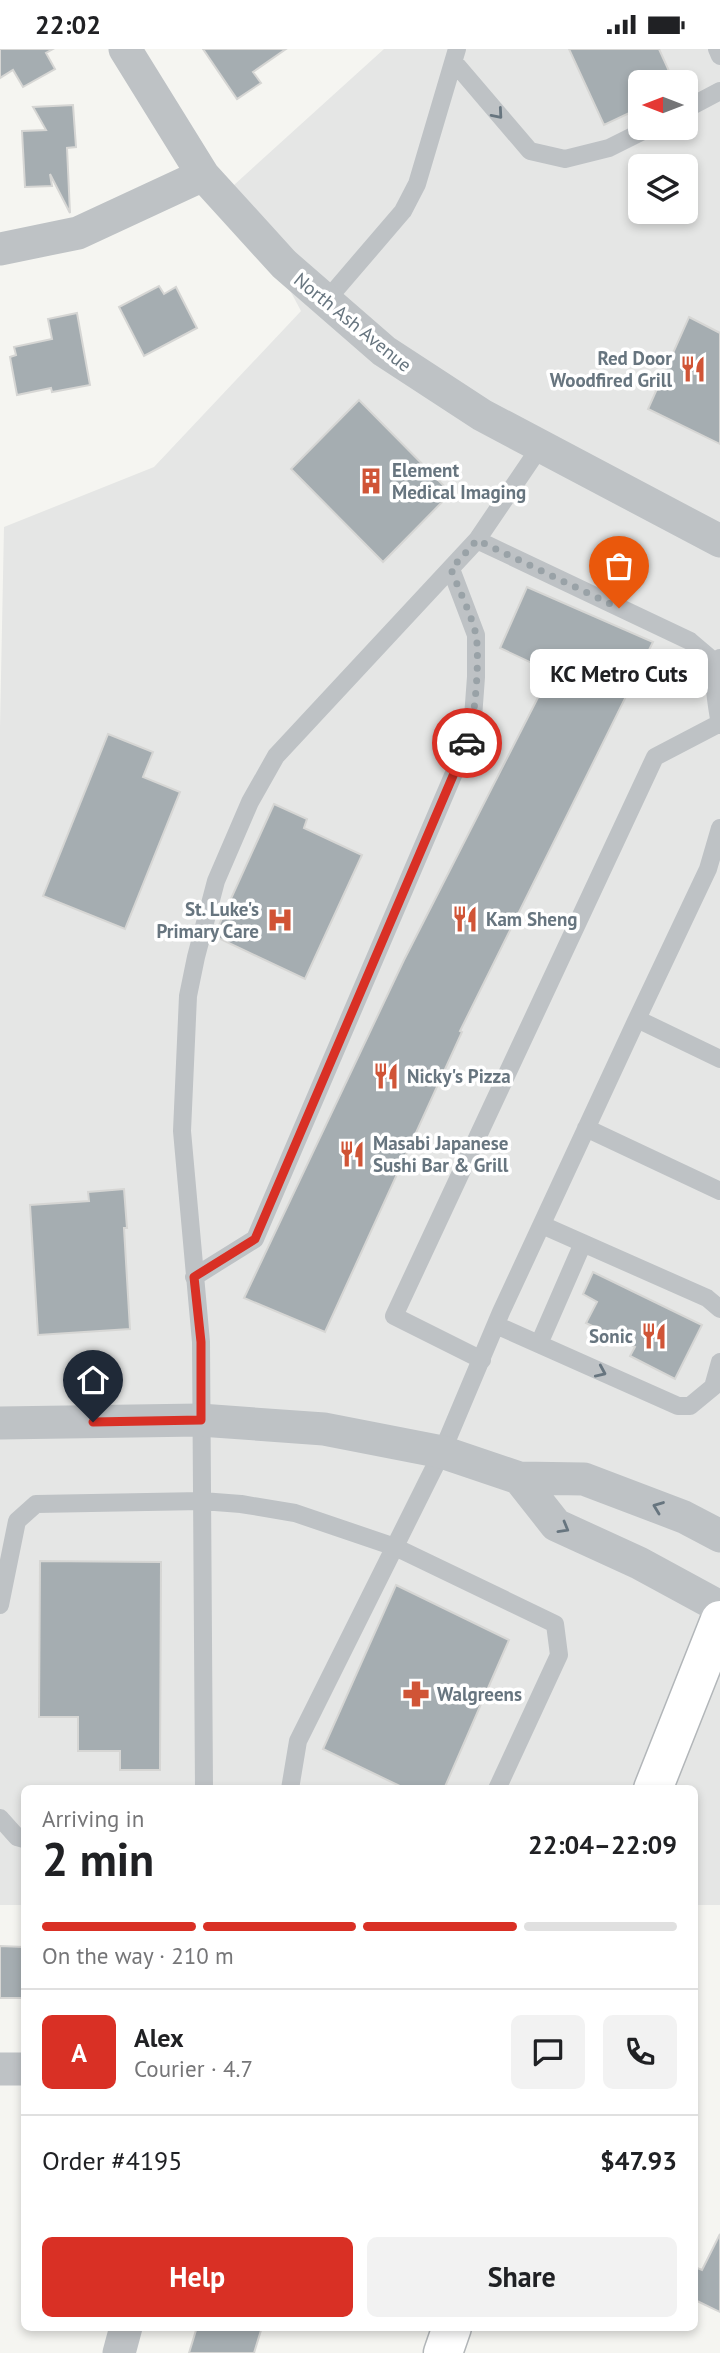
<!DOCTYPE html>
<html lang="en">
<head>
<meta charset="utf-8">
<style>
	:root { --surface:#fff; --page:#f2f2f2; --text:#202124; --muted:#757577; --line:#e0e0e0; --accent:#d93025 }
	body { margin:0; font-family:"PT Sans",sans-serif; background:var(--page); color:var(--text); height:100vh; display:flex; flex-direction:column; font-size:26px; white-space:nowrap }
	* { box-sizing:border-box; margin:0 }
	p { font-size:23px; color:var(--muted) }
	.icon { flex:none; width:38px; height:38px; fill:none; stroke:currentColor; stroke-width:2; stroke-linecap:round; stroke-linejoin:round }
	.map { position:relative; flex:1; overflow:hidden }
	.drawer { position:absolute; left:21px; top:1736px; width:677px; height:546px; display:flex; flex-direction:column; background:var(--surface); border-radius:10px; box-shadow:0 4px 10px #0003 }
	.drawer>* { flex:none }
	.needle { width:46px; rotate:270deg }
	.tools { position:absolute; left:628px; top:21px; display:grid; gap:14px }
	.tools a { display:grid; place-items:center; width:70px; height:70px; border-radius:10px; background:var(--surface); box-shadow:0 4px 10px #0003; font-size:35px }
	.pin { position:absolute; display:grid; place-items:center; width:60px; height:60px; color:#fff; margin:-72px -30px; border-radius:50% 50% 50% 0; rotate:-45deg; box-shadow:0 0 7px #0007 }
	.pin .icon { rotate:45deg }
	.courier { position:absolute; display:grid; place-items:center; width:70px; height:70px; margin:-35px; border:5px solid #d93025; border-radius:50%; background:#fff; color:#222; box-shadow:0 2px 9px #0007 }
	.bubble { position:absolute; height:49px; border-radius:10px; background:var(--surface); box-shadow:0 4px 10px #0003; font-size:23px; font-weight:800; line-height:49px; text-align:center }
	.overview em { font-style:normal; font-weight:800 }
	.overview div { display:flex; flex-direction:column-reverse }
	.overview { display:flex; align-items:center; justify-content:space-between; height:119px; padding:0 21px }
	h1 { font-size:46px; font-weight:800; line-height:52px }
	.bar { display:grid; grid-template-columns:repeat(4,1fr); gap:10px 7px; align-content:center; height:84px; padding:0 21px }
	.bar i { height:9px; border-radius:5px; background:var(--line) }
	.bar .active { background:var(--accent) }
	.bar p { grid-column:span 4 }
	.line { display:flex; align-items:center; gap:18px; padding:0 21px; border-top:2px solid var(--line) }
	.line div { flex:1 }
	.round { display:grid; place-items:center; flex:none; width:74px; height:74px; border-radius:10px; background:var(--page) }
	.primary-button { display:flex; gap:14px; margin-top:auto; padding:14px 21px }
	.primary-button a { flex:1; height:80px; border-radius:10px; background:var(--accent); color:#fff; font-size:28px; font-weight:800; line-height:80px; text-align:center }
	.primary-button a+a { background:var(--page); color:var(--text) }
	.status { display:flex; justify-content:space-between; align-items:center; height:49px; padding:0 35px; background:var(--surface); direction:ltr }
	.status svg { height:19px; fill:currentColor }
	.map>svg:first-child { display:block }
	.built { fill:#e5e6e5; fill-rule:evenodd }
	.building { fill:#a5adb1; stroke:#d6d6d4; stroke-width:2 }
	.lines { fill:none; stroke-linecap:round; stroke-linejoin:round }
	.primary-casing { stroke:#b2b6b9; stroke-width:41 }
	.lane { stroke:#bec2c5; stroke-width:18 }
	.street { stroke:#bec2c5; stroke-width:33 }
	.primary { stroke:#fff; stroke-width:38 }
	.oneway { stroke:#67757f }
	.done { stroke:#99a2a7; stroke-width:7; stroke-dasharray:0 12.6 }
	.route { stroke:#d93025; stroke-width:9 }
	.labels { text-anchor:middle; stroke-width:7; stroke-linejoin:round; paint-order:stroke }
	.street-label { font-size:19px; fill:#67757f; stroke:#fff }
	.poi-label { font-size:19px; font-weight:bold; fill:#67757f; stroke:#fff; text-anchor:start }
</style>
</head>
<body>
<div class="status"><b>22:02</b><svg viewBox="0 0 49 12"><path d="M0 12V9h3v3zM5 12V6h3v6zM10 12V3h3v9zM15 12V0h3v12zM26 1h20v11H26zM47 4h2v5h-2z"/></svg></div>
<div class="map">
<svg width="720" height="2304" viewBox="0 0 720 2304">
	<rect width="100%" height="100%" fill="#f5f5f1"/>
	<path class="built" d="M384 0H720V1856H695V1740H24V1856H0V678L4 478 154 418 301 262 234 136ZM640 33H686V79H640ZM640 117H686V163H640Z"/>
	<path class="building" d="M0 0H53L46 4 55 20 23 38 13 21 0 29Z
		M203 0H286L253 23 261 34 237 50Z
		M569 0H659L674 33H640V59L604 76Z
		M73 56 76 98 67 99 70 164 50 125 52 137 25 138 22 82 46 81 33 58Z
		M159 237 164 245 176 238 197 279 144 307 119 258Z
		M77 264 90 336 52 343 51 339 17 346 10 308 16 306 14 298 52 290 48 270Z
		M689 268 720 284V395L648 360Z
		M359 351 451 444 383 513 291 420Z
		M527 538 653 593 460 982 462 983 325 1283 244 1249 404 911 551 623 500 599Z
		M108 685 153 703 143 728 180 743 125 880 43 847Z
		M274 755 307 770 304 779 362 806 305 930 214 887Z
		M124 1140 127 1179H124L130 1280 38 1286 30 1156 89 1152 88 1143Z
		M593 1223 702 1276 675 1330 630 1307 635 1298 586 1274 597 1253 583 1245Z
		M40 1512 161 1513 160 1721H120V1702H78V1668H39Z
		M396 1536 509 1591 444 1740H406L323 1700Z
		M0 1897 24 1898V1949H0Z
		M720 2185V2263L695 2251V2218L702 2221Z
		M197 2278H262L254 2304H189Z"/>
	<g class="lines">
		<g class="primary-casing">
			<path id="primary" d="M653 1740 720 1571
				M443 2304 452 2278"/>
		</g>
		<path class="lane" d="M717 0 720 7
			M454 13 530 102 565 110 609 99 649 79
			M686 60 720 42
			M325 253 403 162 417 135 457 0
			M540 398 477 491 690 592 717 615
			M720 609C710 627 717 656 720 676
			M720 779 708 820 637 970 720 1010
			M586 1079 720 1142
			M542 1176 707 1249 720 1260
			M194 1228 255 1190 472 682 476 628V586L451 520
			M496 1276 678 1357H690L713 1338 720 1313
			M539 1295 583 1194
			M482 1311 394 1267 655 708 720 674
			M0 1556 17 1472 36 1455 202 1452 241 1455 295 1464 395 1498 555 1575 559 1606 497 1740
			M204 1740 201 1293 182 1082 188 947 196 908 216 832 250 753 276 707 477 491
			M290 1740 298 1692 442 1403 501 1263 637 970
			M0 1769 17 1788 24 1790"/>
		<path class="street" d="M125 0 203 126 284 215 384 302 482 366 720 492
			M0 200 78 184 203 126
			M0 1374 200 1371 324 1380 442 1403 519 1429 584 1430 684 1468 720 1487
			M519 1429 556 1476 639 1514 720 1558
			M0 2020H24
			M119 2304 126 2278"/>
		<use href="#primary" class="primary"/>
	</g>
	<defs><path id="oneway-chevron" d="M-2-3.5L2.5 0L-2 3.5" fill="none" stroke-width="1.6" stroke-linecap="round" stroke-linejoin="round" transform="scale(1.75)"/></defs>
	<g class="oneway">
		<use href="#oneway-chevron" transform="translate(498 65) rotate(49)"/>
		<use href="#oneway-chevron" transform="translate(601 1323) rotate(24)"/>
		<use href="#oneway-chevron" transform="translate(658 1458) rotate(-159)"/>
		<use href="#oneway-chevron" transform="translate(564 1479) rotate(30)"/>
	</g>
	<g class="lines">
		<path class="done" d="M467 694C475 674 480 608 476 586 472 567 458 539 451 520L477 491 619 559"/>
		<path class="route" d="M93 1373 201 1371V1293L194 1228 255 1190 467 694"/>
	</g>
	<defs>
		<g id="restaurant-bare" transform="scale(2.1)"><path d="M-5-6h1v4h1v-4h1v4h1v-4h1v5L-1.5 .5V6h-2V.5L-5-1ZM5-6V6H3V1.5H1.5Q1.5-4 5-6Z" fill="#d05436" stroke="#fff" stroke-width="2.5" paint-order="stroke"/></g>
		<g id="building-bare" transform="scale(2.1)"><path d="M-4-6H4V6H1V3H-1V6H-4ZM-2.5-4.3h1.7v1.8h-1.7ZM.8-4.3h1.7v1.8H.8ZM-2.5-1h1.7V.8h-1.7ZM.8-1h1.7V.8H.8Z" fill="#d05436" stroke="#fff" stroke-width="2.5" paint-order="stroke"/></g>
		<g id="hospital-bare" transform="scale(2.1)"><path d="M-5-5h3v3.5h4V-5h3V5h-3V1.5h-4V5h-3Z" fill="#d05436" stroke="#fff" stroke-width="2.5" paint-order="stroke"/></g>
		<g id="pharmacy-bare" transform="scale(2.1)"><path d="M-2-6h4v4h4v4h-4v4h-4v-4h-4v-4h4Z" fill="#d05436" stroke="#fff" stroke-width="2.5" paint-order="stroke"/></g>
	</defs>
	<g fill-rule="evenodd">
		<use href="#restaurant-bare" x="693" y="320"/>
		<use href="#building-bare" x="371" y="432"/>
		<use href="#restaurant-bare" x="465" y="870"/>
		<use href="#hospital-bare" x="280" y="871"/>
		<use href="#restaurant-bare" x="386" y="1027"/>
		<use href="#restaurant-bare" x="352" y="1105"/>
		<use href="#restaurant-bare" x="654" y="1287"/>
		<use href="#pharmacy-bare" x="416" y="1645"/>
	</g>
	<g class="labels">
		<g class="street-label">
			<text transform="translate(353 273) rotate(39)" y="7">North Ash Avenue</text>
		</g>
		<g class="poi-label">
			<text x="672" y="316" text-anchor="end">Red Door<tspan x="672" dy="22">Woodfired Grill</tspan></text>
			<text x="392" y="428">Element<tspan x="392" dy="22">Medical Imaging</tspan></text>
			<text x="259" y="867" text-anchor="end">St. Luke's<tspan x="259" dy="22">Primary Care</tspan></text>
			<text x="486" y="877">Kam Sheng</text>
			<text x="407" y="1034">Nicky's Pizza</text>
			<text x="373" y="1101">Masabi Japanese<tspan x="373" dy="22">Sushi Bar &amp; Grill</tspan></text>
			<text x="633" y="1294" text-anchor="end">Sonic</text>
			<text x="437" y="1652">Walgreens</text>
		</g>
	</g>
</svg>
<div class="tools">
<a><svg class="needle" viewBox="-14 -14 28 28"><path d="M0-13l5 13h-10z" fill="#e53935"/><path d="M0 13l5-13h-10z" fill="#757577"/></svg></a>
<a><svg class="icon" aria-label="layers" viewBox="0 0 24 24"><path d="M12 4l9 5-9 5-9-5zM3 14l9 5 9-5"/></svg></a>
</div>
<div class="pin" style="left:619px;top:559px;background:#ea580c"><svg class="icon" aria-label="bag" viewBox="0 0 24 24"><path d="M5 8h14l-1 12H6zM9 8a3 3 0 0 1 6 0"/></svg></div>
<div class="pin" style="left:93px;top:1373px;background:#1f2937"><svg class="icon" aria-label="home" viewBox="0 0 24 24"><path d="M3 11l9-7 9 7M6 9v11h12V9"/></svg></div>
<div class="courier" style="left:467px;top:694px"><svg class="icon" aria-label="car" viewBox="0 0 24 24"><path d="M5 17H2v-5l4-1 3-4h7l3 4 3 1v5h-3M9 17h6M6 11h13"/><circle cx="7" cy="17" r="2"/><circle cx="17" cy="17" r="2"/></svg></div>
<div class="bubble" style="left:530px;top:600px;width:178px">KC Metro Cuts</div>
<section class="drawer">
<div class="overview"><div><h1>2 min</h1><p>Arriving in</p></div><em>22:04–22:09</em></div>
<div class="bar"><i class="active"></i><i class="active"></i><i class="active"></i><i></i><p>On the way · 210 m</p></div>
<div class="line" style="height:126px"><b class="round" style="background:var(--accent);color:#fff">A</b><div><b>Alex</b><p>Courier · 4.7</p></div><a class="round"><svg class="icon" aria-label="chat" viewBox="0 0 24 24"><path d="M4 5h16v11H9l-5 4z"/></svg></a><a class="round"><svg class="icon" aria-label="phone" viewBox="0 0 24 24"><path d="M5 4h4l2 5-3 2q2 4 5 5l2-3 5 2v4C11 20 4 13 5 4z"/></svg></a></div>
<div class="line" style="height:91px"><div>Order #4195</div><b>$47.93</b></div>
<div class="primary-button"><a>Help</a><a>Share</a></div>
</section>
</div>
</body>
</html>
